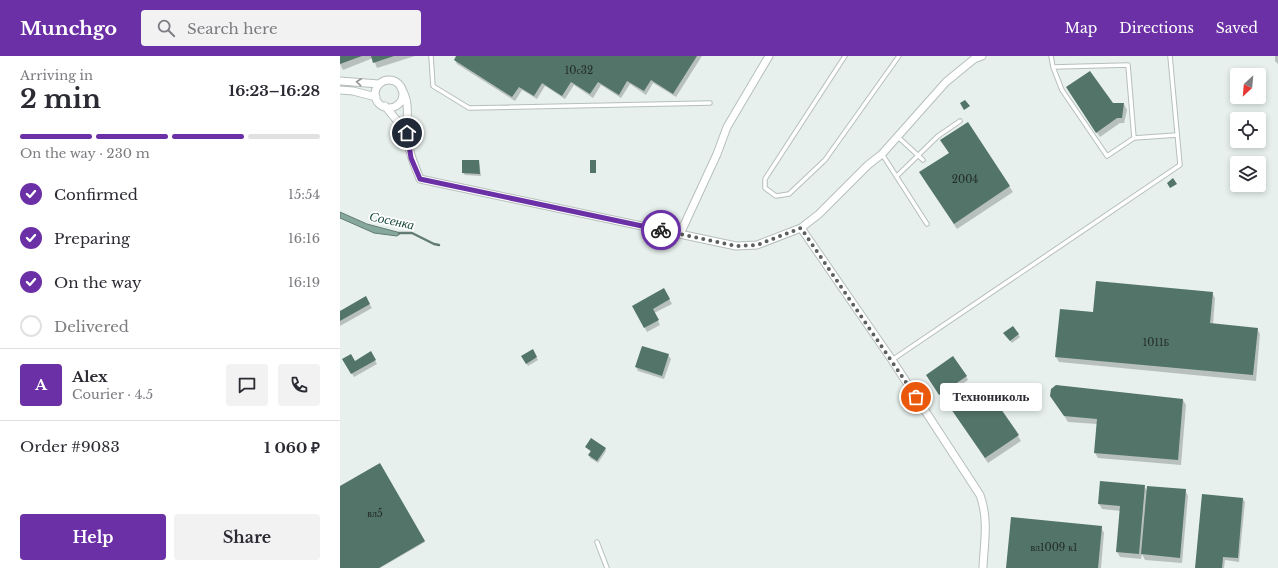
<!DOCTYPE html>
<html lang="en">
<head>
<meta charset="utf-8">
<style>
	:root { --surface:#fff; --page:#f2f2f3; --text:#2b2b33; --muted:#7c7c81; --line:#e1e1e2; --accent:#6b30a6 }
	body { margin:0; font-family:"Libre Baskerville",serif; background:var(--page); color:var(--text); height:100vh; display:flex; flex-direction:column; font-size:15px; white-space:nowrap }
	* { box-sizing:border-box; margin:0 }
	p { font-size:13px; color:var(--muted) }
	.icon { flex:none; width:22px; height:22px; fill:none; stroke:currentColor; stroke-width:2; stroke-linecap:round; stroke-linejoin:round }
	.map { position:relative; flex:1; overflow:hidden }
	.side { display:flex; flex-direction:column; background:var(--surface); width:340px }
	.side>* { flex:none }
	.needle { width:26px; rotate:206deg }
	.controls { position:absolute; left:890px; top:12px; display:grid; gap:8px }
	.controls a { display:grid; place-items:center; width:36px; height:36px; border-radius:4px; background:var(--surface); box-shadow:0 2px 6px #0003; font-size:20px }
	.pin { position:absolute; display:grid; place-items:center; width:34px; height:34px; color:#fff; margin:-17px; border:2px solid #fff; border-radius:50%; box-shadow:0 1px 4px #0007 }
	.courier { position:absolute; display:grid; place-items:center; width:40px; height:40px; margin:-20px; border:3px solid #6b30a6; border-radius:50%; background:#fff; color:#222; box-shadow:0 1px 5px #0007 }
	.bubble { position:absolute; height:28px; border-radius:4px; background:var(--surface); box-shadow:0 2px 6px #0003; font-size:13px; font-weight:700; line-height:28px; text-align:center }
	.overview em { font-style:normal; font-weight:700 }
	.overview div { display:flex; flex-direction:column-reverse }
	.overview { display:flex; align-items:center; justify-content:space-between; height:68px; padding:0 20px }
	h1 { font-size:26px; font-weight:700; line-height:30px }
	.bar { display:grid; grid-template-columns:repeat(4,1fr); gap:6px 4px; align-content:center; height:48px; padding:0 20px }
	.bar i { height:5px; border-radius:3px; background:var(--line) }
	.bar .selected { background:var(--accent) }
	.bar p { grid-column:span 4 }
	.line { display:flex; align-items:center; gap:10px; padding:0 20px; border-top:1px solid var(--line) }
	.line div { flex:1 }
	.round { display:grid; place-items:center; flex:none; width:42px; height:42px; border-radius:4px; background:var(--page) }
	ol { padding:0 20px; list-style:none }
	li { display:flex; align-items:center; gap:12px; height:44px }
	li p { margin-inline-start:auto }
	li .icon { padding:4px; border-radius:50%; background:var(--accent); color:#fff; stroke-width:4 }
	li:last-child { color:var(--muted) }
	li i { width:22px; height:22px; border:2px solid var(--line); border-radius:50% }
	.button { display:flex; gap:8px; margin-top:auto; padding:8px 20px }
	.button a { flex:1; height:46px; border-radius:4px; background:var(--accent); color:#fff; font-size:16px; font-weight:700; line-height:46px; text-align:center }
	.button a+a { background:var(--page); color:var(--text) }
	header { display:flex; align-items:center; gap:24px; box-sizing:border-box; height:56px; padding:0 20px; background:var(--accent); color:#fff }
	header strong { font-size:19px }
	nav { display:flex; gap:22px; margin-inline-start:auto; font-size:14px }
	.search { width:280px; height:36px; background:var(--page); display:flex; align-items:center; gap:10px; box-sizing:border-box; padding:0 14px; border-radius:4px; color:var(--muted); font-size:15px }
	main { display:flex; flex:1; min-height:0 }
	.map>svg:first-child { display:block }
	.water { fill:#86a89c; stroke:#637c73 }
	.shadow { fill:#0003 }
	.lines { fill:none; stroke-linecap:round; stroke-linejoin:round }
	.stream { stroke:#637c73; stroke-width:2.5 }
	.building { fill:#537469 }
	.lane-casing { stroke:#b6bfbb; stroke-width:5.5 }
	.street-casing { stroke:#b6bfbb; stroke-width:9 }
	.lane { stroke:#fff; stroke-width:3.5 }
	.street { stroke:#fff; stroke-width:7 }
	.oneway { stroke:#949595 }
	.done { stroke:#5c615f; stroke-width:4; stroke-dasharray:0 7.2 }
	.route { stroke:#6b30a6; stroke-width:5 }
	.labels { text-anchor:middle; stroke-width:3.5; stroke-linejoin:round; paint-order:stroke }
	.number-label { font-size:10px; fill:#222c28 }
	.water-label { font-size:13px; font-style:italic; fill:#134538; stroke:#fff }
</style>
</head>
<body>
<header>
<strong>Munchgo</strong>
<div class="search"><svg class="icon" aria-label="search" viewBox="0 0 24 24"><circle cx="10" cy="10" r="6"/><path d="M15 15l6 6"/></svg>Search here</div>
<nav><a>Map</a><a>Directions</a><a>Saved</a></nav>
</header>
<main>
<section class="side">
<div class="overview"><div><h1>2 min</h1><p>Arriving in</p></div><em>16:23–16:28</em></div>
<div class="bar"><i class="selected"></i><i class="selected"></i><i class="selected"></i><i></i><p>On the way · 230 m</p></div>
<ol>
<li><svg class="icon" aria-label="check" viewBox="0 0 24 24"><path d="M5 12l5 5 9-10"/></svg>Confirmed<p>15:54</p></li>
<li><svg class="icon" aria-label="check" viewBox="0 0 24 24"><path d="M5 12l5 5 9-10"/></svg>Preparing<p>16:16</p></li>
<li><svg class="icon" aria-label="check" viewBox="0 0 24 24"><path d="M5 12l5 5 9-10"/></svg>On the way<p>16:19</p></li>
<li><i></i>Delivered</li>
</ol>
<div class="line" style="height:72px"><b class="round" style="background:var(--accent);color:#fff">A</b><div><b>Alex</b><p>Courier · 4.5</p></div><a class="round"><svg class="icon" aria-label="chat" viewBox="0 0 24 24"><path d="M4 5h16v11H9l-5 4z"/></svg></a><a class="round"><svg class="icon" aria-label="phone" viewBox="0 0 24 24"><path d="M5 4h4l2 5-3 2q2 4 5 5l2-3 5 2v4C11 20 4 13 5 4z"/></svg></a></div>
<div class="line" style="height:52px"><div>Order #9083</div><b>1 060 ₽</b></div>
<div class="button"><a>Help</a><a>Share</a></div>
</section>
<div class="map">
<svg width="938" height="512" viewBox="0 0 938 512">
	<rect width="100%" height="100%" fill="#e7f0ed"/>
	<path class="water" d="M0 156 27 168 61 177 57 180 34 177 0 162Z"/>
	<path class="shadow" d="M0 0H75L37 12 33 2 3 14 0 8Z
		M117 0H362L336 41 313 27 306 39 290 28 281 42 261 29 253 42 234 29 225 43 205 30 197 43 182 34 175 45 117 8 115 4Z
		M935 0H938V8L935 5Z
		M730 37 772 48H784L787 54 784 67H780L760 81Z
		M627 67 673 136 617 173 583 122 610 97Z
		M139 105 141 120 125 119 123 117Z
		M324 233 332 248 314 257 320 269 307 276 293 250Z
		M872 237 875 242 873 269 917 273 920 278 916 325 719 306 716 301 754 257Z
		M25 241 32 252 0 270V256Z
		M678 278 680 281 672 287 666 279Z
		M193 295 198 304 188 310 182 300Z
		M31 297 37 308 14 321 3 303 15 306Z
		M328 299 331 303 324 323 298 315 296 311Z
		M626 320 628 324 602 342 589 323Z
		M843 344 846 349 841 409 758 402 755 397 757 368 728 366 715 345Z
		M615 358 678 380 681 385 648 407Z
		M246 391 265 392 266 395 258 407 250 402 249 399 251 396Z
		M39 408 85 486 40 512H0V431Z
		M804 430 808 436 845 434 848 440 842 507 805 504 802 498 801 503 780 501 777 496 781 455 762 453 759 448Z
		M902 442 905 446 899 506 885 504 884 512H856Z
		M761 471 764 477 761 512H667Z"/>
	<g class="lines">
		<path class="stream" d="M59 177H72L94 188 99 189"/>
	</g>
	<path class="building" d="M0 0H22L0 8Z
		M31 0H54L33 7Z
		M116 0H357L333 38 311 24 304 35 287 25 279 39 258 26 250 38 231 26 222 40 202 27 194 40 179 31 172 41 114 4Z
		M750 15 773 47H784L782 62H777L756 77 726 31Z
		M625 44 630 50 624 54 620 47Z
		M628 66 670 130 614 168 579 116 609 97 600 84Z
		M122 104H139L140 118 122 117Z
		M250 104H256V117H250Z
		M833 122 837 128 830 132 827 127Z
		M756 225 873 236 870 267 918 272 913 319 715 301 720 253 753 256Z
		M324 232 330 243 313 253 319 264 304 272 292 250Z
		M26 240 30 248 0 265V255Z
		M673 270 679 278 670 285 663 277Z
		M302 290 329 298 322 320 295 311Z
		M193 293 197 301 186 308 181 300Z
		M31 295 36 304 11 318 2 303 11 298 15 305Z
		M613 300 627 320 599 339 586 319Z
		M716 329 843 343 838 404 754 397 757 363 724 360 710 340 711 333Z
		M645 330 679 379 645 402 611 353Z
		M251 382 266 392 257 405 248 399 251 395 245 391Z
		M40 407 85 485 39 512H0V430Z
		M760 425 805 429 799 498 776 496 780 450 758 448Z
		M807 430 846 433 840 502 801 498Z
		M862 438 903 442 898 502 883 501 882 512H855Z
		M671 461 762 470 758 512H666Z"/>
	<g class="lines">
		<g class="lane-casing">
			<path id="lane" d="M91 0 93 30 129 52 370 47
				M505 0 425 123V132L436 140 449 138 485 104 559 0
				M711 0 713 11 788 9 794 82 837 79
				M713 11 722 34 767 100 794 82
				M558 81 583 104
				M542 98 587 168
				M557 120 598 80 620 65
				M552 304 840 109 830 0
				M257 486 267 512"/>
		</g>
		<g class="street-casing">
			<path id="street" d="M35 38a14 14 0 1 1 28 0a14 14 0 1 1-28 0Z
				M0 25 39 28
				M61 32C71 47 66 61 67 78 68 94 74 108 80 123L396 190 417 189 461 172 479 158 528 109 542 98 606 26 634 3 642 0
				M0 34 13 35 36 41
				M45 50 67 77
				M461 172 552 304 640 439C649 463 644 488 643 512
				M340 178 377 98 387 71 429 0"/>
		</g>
		<use href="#lane" class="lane"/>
		<use href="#street" class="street"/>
	</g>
	<defs><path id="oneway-chevron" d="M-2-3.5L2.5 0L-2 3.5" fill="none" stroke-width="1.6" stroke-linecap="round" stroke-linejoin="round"/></defs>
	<use class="oneway" href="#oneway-chevron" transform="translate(19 26) rotate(-174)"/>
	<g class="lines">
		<path class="done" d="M321 174 396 190 417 189 461 172 576 341"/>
		<path class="route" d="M67 77 71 102 80 123 321 174"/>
	</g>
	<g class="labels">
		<g class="number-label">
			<text x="239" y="18">10с32</text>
			<text x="625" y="127">2004</text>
			<text x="816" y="290">1011Б</text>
			<text x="35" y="461">вл5</text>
			<text x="714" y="495">вл1009 к1</text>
		</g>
		<g class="water-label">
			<text transform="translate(52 164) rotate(12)" y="5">Сосенка</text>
		</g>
	</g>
</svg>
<div class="controls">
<a><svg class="needle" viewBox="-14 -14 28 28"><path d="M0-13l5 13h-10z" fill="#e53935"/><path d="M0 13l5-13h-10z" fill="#7c7c81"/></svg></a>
<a><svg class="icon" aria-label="locate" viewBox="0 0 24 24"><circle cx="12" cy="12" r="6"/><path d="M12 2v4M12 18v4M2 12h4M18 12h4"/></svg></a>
<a><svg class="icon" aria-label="layers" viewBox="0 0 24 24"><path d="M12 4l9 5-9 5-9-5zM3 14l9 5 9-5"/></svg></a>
</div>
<div class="pin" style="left:576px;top:341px;background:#ea580c"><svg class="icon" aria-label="bag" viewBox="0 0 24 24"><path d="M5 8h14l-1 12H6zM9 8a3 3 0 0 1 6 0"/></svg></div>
<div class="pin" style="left:67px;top:77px;background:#1f2937"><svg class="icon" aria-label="home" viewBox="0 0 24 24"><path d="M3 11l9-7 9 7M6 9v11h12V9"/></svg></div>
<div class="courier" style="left:321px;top:174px"><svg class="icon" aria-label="bike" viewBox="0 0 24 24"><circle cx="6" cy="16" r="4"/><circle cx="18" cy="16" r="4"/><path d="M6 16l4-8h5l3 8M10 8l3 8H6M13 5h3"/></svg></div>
<div class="bubble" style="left:600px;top:327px;width:102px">Технониколь</div>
</div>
</main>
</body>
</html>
